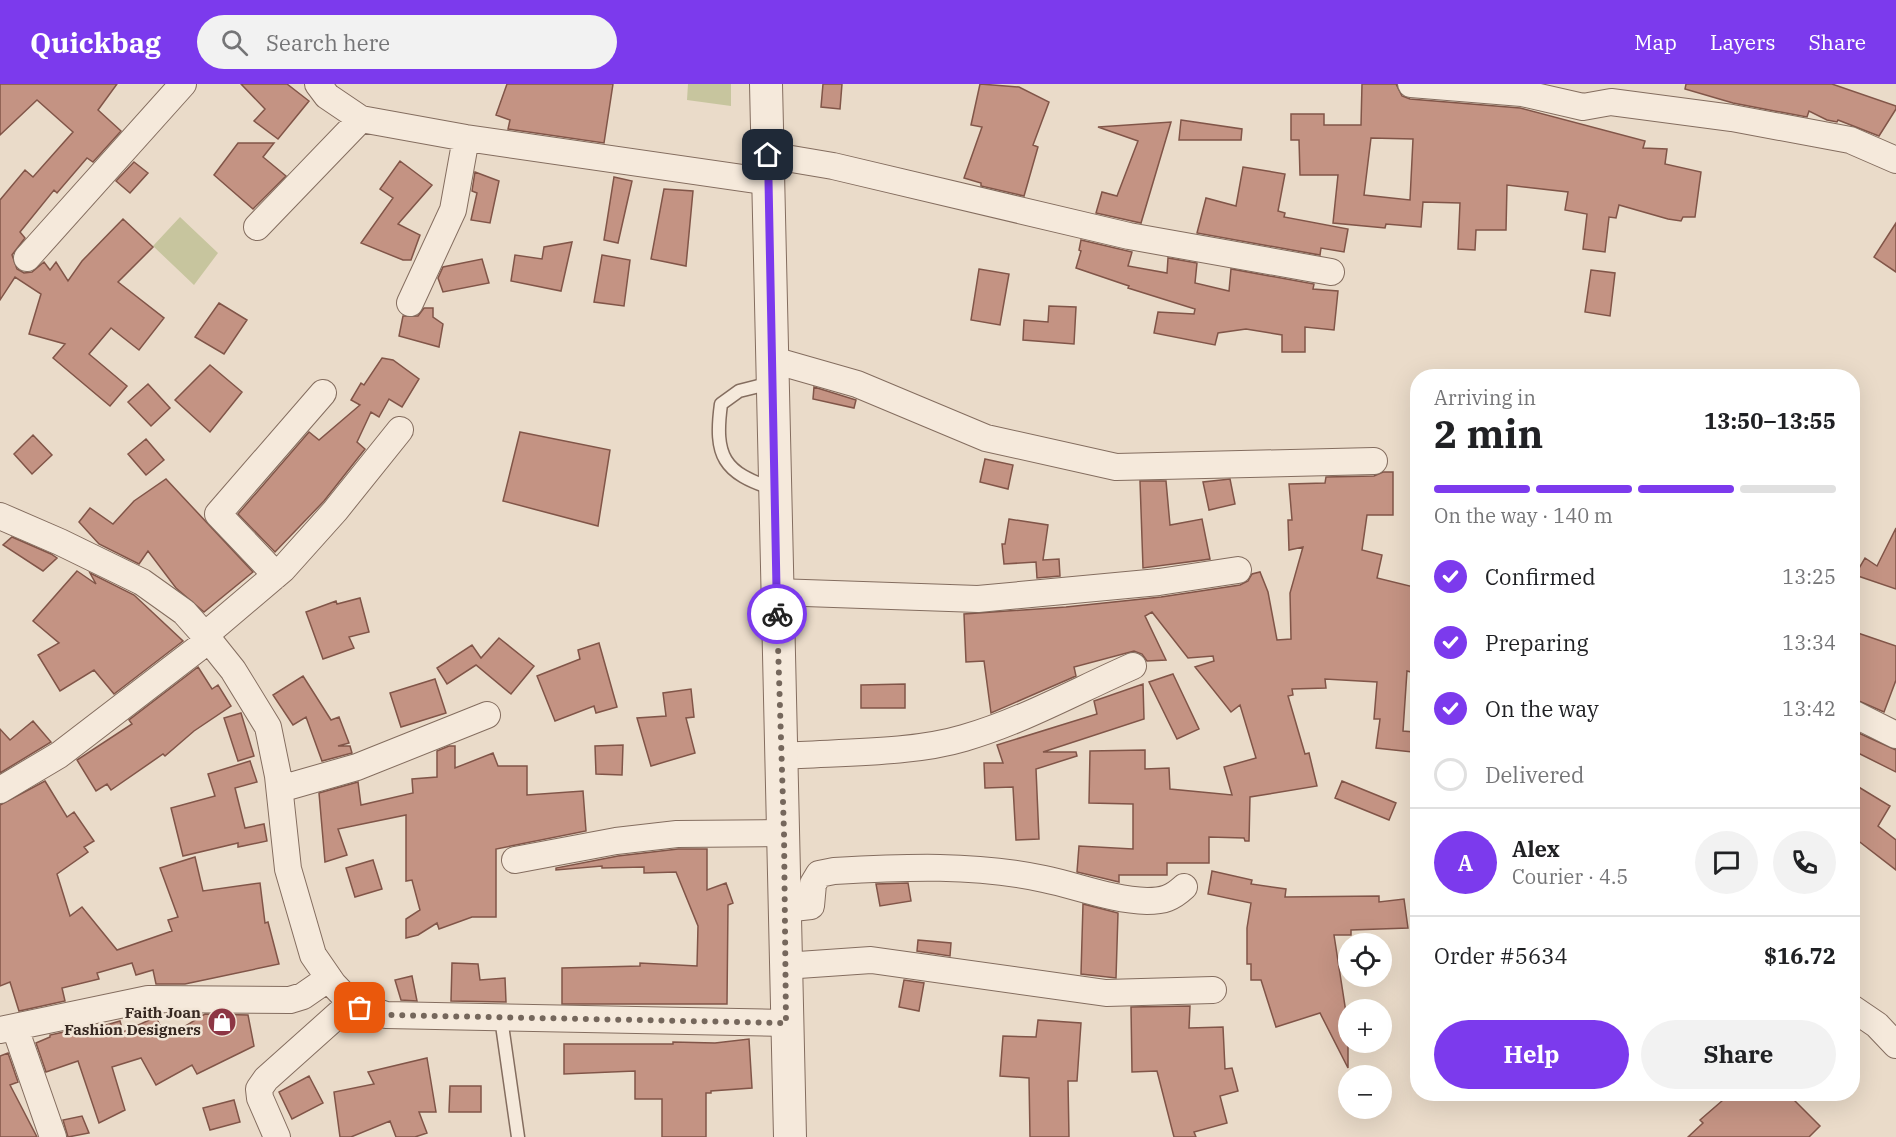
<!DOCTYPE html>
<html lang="en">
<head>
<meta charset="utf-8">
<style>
	:root { --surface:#fff; --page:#f2f2f2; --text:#202124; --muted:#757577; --line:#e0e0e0; --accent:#7c3aed }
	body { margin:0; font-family:"IBM Plex Serif",serif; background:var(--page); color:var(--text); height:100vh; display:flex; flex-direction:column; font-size:22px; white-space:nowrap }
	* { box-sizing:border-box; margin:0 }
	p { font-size:20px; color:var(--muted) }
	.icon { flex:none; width:33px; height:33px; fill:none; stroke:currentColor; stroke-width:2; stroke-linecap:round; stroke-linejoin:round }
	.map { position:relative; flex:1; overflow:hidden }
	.sheet { position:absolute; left:1410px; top:285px; width:450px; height:732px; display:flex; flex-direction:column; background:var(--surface); border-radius:24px; box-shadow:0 6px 24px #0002 }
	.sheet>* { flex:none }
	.tools { position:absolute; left:1338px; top:849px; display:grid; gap:12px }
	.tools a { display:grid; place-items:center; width:54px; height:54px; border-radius:50%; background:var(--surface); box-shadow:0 6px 24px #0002; font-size:30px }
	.pin { position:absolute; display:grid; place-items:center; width:51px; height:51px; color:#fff; margin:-26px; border-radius:12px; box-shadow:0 3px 9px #0006 }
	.courier { position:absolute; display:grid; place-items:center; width:60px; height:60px; margin:-30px; border:4px solid #7c3aed; border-radius:50%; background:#fff; color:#222; box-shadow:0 2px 8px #0007 }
	.summary em { font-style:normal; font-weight:700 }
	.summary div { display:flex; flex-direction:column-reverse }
	.summary { display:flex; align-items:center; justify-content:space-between; height:102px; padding:0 24px }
	h1 { font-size:39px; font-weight:700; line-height:45px }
	.bar { display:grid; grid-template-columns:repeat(4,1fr); gap:9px 6px; align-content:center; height:72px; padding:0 24px }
	.bar i { height:8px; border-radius:4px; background:var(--line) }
	.bar .current { background:var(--accent) }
	.bar p { grid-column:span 4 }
	.line { display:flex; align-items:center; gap:15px; padding:0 24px; border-top:2px solid var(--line) }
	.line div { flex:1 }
	.round { display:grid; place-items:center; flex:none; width:63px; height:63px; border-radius:32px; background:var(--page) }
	ol { padding:0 24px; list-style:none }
	li { display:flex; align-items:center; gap:18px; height:66px }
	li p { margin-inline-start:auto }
	li .icon { padding:6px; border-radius:50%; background:var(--accent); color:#fff; stroke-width:4 }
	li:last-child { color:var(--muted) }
	li i { width:33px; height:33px; border:3px solid var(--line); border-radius:50% }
	.cta { display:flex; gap:12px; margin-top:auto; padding:12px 24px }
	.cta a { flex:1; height:69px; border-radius:36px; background:var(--accent); color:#fff; font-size:24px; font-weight:700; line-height:69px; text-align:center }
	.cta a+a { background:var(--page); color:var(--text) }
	header { display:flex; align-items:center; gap:36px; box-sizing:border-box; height:84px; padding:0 30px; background:var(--accent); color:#fff }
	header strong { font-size:28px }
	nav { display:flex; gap:33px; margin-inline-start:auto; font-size:21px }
	.search { width:420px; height:54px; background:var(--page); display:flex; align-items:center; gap:15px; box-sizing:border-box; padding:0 21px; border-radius:33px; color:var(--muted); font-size:22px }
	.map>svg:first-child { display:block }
	.green { fill:#c7c59e }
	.building { fill:#c49383; stroke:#815548; stroke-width:1.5; fill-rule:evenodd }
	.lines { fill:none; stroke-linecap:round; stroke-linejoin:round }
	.service-casing { stroke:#846d5f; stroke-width:15 }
	.minor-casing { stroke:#846d5f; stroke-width:28 }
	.tertiary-casing { stroke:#846d5f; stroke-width:34 }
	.service { stroke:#f5e9db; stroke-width:12 }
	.minor { stroke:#f5e9db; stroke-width:26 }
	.tertiary { stroke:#f5e9db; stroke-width:32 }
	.done { stroke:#75675c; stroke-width:6; stroke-dasharray:0 10.8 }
	.route { stroke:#7c3aed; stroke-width:8 }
	.labels { text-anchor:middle; stroke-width:5; stroke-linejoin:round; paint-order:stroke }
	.poi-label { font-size:15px; font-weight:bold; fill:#362821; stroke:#f2e6d7; text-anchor:end }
</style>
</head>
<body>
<header>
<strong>Quickbag</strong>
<div class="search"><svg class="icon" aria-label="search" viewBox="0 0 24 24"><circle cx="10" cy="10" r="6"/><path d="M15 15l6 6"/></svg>Search here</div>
<nav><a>Map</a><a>Layers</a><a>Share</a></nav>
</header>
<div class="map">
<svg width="1896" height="1053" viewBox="0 0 1896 1053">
	<rect width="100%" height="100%" fill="#eadbc9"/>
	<path class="green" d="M688 0H731V22L687 16Z
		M180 133 218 169 194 201 153 162Z"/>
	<path class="building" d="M0 0H117L98 26 121 47 93 78 87 74 57 109 54 106 20 148 25 154 12 171 17 185 24 189 32 188 44 178 50 186 56 178 68 197 82 177 123 135 153 163 118 198 164 234 139 266 111 244 89 270 127 302 110 322 53 274 65 260 29 250 41 210 15 193 0 216V116L25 86 33 93 73 48 37 16 0 51Z
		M241 0H287L309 17 278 55 254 37 265 25Z
		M507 0H613L604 59 508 45 510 36 496 31Z
		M823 0H842L840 25 821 23Z
		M980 0 1019 3 1049 18 1033 61 1038 63 1024 112 981 102V99L964 94 982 43 971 41Z
		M1362 0H1396L1402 12 1410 15 1520 24 1645 57 1643 64 1667 65 1665 80 1701 88 1695 133H1683L1681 137 1668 135 1619 121 1616 134 1609 133 1605 168 1583 165 1587 130 1565 126 1568 108 1507 101 1506 146H1476L1475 166 1458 165 1460 119 1423 118 1421 143 1386 140 1385 144 1333 139 1338 91H1300L1299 56H1291V30H1324V41H1361ZM1371 54 1413 55 1410 116 1364 111Z
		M1686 0H1832L1896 22V25L1879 52 1838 36 1837 38 1827 36 1809 27 1807 33 1733 19 1685 5Z
		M1181 36 1242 45 1241 56H1179Z
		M1171 38 1141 139 1096 129 1102 108 1117 112 1138 57 1098 43Z
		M238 59H274L263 73 286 92 253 125 214 91Z
		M400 77 432 101 398 140 420 151 411 176H403L361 159 393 114 380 105Z
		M134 78 148 89 130 109 116 97Z
		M1243 83 1285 90 1278 127 1285 129 1284 133 1348 145 1344 168 1321 164 1320 171 1197 149 1206 114 1236 122Z
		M475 88 499 97 490 139 471 136 477 109 472 107Z
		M614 93 632 97 618 159 604 156Z
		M664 105 693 107 686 182 651 175Z
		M1896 139V188L1874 173Z
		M1081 156 1132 168 1128 182 1167 189 1168 174 1197 179 1195 199 1229 207 1231 185 1314 200 1313 205 1338 207 1334 246 1305 243V268H1282V251L1246 245 1218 249 1215 261 1154 249 1158 228 1194 230 1195 225 1128 204 1129 202 1076 184 1081 167 1079 166Z
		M572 158 561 207 511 197 515 171 542 175 544 163Z
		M602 171 630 176 624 222 594 218Z
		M482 175 489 199 443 208 438 194 443 183Z
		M979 185 1009 190 1000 241 971 236Z
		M1591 186 1615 189 1610 232 1585 228Z
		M219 219 247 236 224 270 195 253Z
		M1049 222 1076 223 1074 260 1023 256 1024 236 1048 238Z
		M424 224H433V233L443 240 439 263 399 252 403 232H418Z
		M382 274 393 276 419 295 402 323 389 315 379 333 371 328 357 358 365 365 324 417 275 468 238 430 309 348 319 356 360 321 351 316 361 299 364 301Z
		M210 281 242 308 210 348 175 316Z
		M148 300 170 324 151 342 128 318Z
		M814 303 856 316 854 324 813 315Z
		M520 348 610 366 598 442 503 417Z
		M33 351 52 371 32 390 14 370Z
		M146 355 164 376 146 391 128 370Z
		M985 375 1013 381 1008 405 980 398Z
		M1383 388H1393V431H1367L1362 466 1382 471 1377 494 1418 504V529L1412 527 1413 566 1418 567V590L1407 587 1403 647 1414 648 1412 668 1376 664 1380 635H1374L1377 598 1325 595 1326 604 1292 605 1293 611 1288 612 1305 670 1309 669 1317 702 1250 713 1249 757H1245L1244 754 1209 753V779H1167V791H1119V798L1077 788 1079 762 1133 765V720L1089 719 1090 667 1145 666V685L1169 684 1170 705 1232 711 1224 683 1256 674 1240 621 1231 628 1195 583 1214 577 1213 572 1188 574 1152 528 1145 532 1166 576 1147 577 1142 570 1134 567 1074 583 1076 592 991 629 984 577 966 578 964 530 1066 523 1161 513 1240 501 1248 497 1252 490 1260 488 1268 508 1277 556 1291 555 1290 509 1303 463 1289 466 1288 436H1292L1289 400 1325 399 1326 393 1374 392Z
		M166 395 253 488 204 528 176 504 148 467 139 480 99 460 79 438 90 424 113 440 134 417Z
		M1230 395 1235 420 1209 426 1203 398Z
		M1140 397H1166L1170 441 1202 435 1210 475 1143 484Z
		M1009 435 1048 441 1043 476 1059 475 1060 492 1037 494 1036 478 1004 480 1002 460H1005Z
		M1896 444V505L1855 491 1865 474 1877 482Z
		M12 453 51 470 57 474 43 487 3 461Z
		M77 487 96 500 90 489 134 511 183 557 114 610 94 586 60 607 38 571 59 559 33 537Z
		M360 514 369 548 349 553 354 564 323 575 306 528 336 517 337 520Z
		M1852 547 1896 562V596L1884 628 1852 614Z
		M499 554 534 582 511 610 476 581 447 600 437 584 472 561 481 574Z
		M599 559 617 623 596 629 594 622 555 637 537 592 580 575 578 566Z
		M198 583 212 605 218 601 231 622 194 647 165 672 163 670 111 706 107 700 96 707 77 676 132 640 129 636Z
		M1173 590 1199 645 1177 655 1149 598Z
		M303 592 331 636 339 633 349 659 338 662H350L352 669 322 677 306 633 293 641 273 611Z
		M435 595 446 629 401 643 390 609Z
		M905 600V624H861V601Z
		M1143 600 1144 635 1043 668H1076L1077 672 1036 685 1039 755 1016 756 1013 703 985 704 984 679H1003L997 661 1097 630 1094 617Z
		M691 605 694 633 686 634 695 669 651 682 637 634 666 632 663 609Z
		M241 629 254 672 238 677 224 634Z
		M33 637 51 658 0 689V645L10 656Z
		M1852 646 1896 666V688L1852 666Z
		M623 661 622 691 596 690 595 662Z
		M449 662H455V684L493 669 498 682H527V711L583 707 586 747 496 765V833H472L439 845 437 839 418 851 406 854V835L420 826 412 796 406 797V731L338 745 347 771 325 778 319 709 358 698 361 721 413 709 412 695 437 693V667Z
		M250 677 257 698 235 704 245 744 264 740 267 757 238 763V759L183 772 171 724 215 712 208 690Z
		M45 697 67 733 74 728 94 757 84 763 88 768 57 790 70 832 82 823 117 866 172 847 168 836 178 833 160 784 195 773 203 807 260 799 265 839 268 838 279 880 185 900H156L153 886 136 891 132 879 97 889 99 895 62 904 65 917 19 927 10 898 0 902V721Z
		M1342 697 1396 719 1389 736 1335 714Z
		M1852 699 1890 722 1878 742 1896 756V786L1852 752Z
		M678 765H707V806L726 799 733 819 728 821 727 920H562V884L640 882V879L697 882 698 842 676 788 644 789V783L602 784V782L556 786V784L618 772Z
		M373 776 382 805 355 813 346 784Z
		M1212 787 1252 796 1251 800 1286 805 1285 813 1379 812V818L1404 815 1408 844 1351 846V851H1334L1347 935 1348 934V984L1320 929 1276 943 1261 896H1251V880H1247V844L1251 819 1208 810Z
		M908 799 911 817 880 822 876 800Z
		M1083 820 1118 829 1116 894 1081 890Z
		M918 856 951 859 950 872 917 867Z
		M452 879 478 880 480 896 505 894 506 918 451 917Z
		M412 892 417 917 401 916 395 896Z
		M904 896 924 899 919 927 899 923Z
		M1190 922 1189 944 1223 943 1225 985 1232 984 1238 1007 1220 1012 1227 1039 1194 1048 1196 1053H1174L1157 987 1132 988 1131 923Z
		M205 930 248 931 254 962 197 990 192 981 156 1001 141 974 112 983 125 1026 99 1039 78 977 46 988 36 959 50 953V951L73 946 74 949 89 946 120 937 123 948 156 933 166 954Z
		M1038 936 1081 939 1077 997H1068L1069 1053H1030L1029 994 1000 992 1003 952 1036 953Z
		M749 955 752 1004 711 1007V1009H706V1053H662V1015H635V987L564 990V960H673V958L715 959Z
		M8 969 18 998 10 1001 37 1053H0V972Z
		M427 974 436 1028H419L427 1049 415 1053H396L390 1037 351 1053H340L334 1008 374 1000 368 988Z
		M309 992 323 1019 292 1035 279 1008Z
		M450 1002H481V1028H449Z
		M1730 1010H1788L1820 1042 1809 1053H1688L1703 1039 1700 1036Z
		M234 1016 240 1038 210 1046 203 1024Z
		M82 1032 89 1049 68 1053 63 1036Z"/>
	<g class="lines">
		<g class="service-casing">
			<path id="service" d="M771 299 739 307 721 320C714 372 723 389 774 405
				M501 934 518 1053"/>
		</g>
		<g class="minor-casing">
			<path id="minor" d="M318 0 327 12 361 35 466 54 770 98
				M1411 0 1522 9 1583 23 1611 18 1732 34 1850 56 1896 76
				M768 71 833 82 1129 152 1331 188
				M257 143 361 35
				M27 174 183 0
				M410 219 453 126 466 54
				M773 276 857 300 986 354 1116 383 1374 377
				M0 432 60 458 142 498 184 528 209 556 233 586 268 643 278 692 288 785 313 871 333 900 351 919 386 931 786 939
				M276 491 218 430 323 309
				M776 508 978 515 1159 498 1238 486
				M204 552 283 485 335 427 400 346
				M1852 629 1896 651
				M781 672C837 668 911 670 964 654 1023 637 1078 606 1133 582
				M280 705 357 683 487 631
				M0 706 59 671 209 556
				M515 776 616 757 677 750 784 749
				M784 825 811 822 813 800 819 790 834 787C905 783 975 780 1044 795 1078 802 1112 816 1147 817 1164 817 1172 814 1184 803
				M784 882 871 876 1106 909 1213 906
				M1852 924 1877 941 1896 961
				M15 944 53 1053
				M0 946 148 915 290 916 303 912 329 894
				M277 1053 260 1014 259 1005 266 995 351 919"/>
		</g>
		<g class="tertiary-casing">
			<path id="tertiary" d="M766 0 790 1053"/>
		</g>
		<use href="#service" class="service"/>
		<use href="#minor" class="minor"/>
		<use href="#tertiary" class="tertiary"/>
	</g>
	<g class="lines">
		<path class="done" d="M360 924 386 931 786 939 784 749 777 530"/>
		<path class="route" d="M768 71 777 530"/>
	</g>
	<defs>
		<g id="shop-disc" transform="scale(1.5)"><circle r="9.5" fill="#8d3644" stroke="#f2e6d7"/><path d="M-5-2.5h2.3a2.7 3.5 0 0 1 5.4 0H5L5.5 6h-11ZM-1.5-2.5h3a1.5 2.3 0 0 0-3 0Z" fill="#fff"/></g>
	</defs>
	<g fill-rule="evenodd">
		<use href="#shop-disc" x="222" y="938"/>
	</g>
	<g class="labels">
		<g class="poi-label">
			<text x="201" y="934">Faith Joan<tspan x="201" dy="17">Fashion Designers</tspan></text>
		</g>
	</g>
</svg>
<div class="tools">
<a><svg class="icon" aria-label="locate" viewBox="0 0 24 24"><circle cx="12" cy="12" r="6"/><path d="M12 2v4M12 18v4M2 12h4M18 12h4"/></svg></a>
<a>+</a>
<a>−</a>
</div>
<div class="pin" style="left:360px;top:924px;background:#ea580c"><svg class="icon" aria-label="bag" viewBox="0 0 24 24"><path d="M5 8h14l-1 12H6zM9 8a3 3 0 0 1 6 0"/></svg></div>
<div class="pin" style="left:768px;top:71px;background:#1f2937"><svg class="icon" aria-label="home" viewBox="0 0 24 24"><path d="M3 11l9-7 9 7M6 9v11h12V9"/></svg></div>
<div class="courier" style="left:777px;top:530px"><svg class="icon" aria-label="bike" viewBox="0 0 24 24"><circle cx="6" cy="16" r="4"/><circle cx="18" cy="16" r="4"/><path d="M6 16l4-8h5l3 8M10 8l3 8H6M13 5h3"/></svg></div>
<section class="sheet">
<div class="summary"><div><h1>2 min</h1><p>Arriving in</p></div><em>13:50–13:55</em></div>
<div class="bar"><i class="current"></i><i class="current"></i><i class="current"></i><i></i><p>On the way · 140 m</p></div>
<ol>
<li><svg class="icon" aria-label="check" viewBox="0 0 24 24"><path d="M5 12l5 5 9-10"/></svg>Confirmed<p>13:25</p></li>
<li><svg class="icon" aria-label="check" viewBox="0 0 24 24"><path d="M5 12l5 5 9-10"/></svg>Preparing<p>13:34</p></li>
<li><svg class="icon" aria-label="check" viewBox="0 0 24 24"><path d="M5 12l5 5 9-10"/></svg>On the way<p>13:42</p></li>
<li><i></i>Delivered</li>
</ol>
<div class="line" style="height:108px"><b class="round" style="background:var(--accent);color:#fff">A</b><div><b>Alex</b><p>Courier · 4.5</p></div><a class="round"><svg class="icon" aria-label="chat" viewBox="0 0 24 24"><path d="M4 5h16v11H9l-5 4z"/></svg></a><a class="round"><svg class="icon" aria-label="phone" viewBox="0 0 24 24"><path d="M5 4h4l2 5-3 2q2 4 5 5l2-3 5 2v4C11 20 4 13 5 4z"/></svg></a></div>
<div class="line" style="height:78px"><div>Order #5634</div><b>$16.72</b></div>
<div class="cta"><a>Help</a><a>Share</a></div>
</section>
</div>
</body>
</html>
